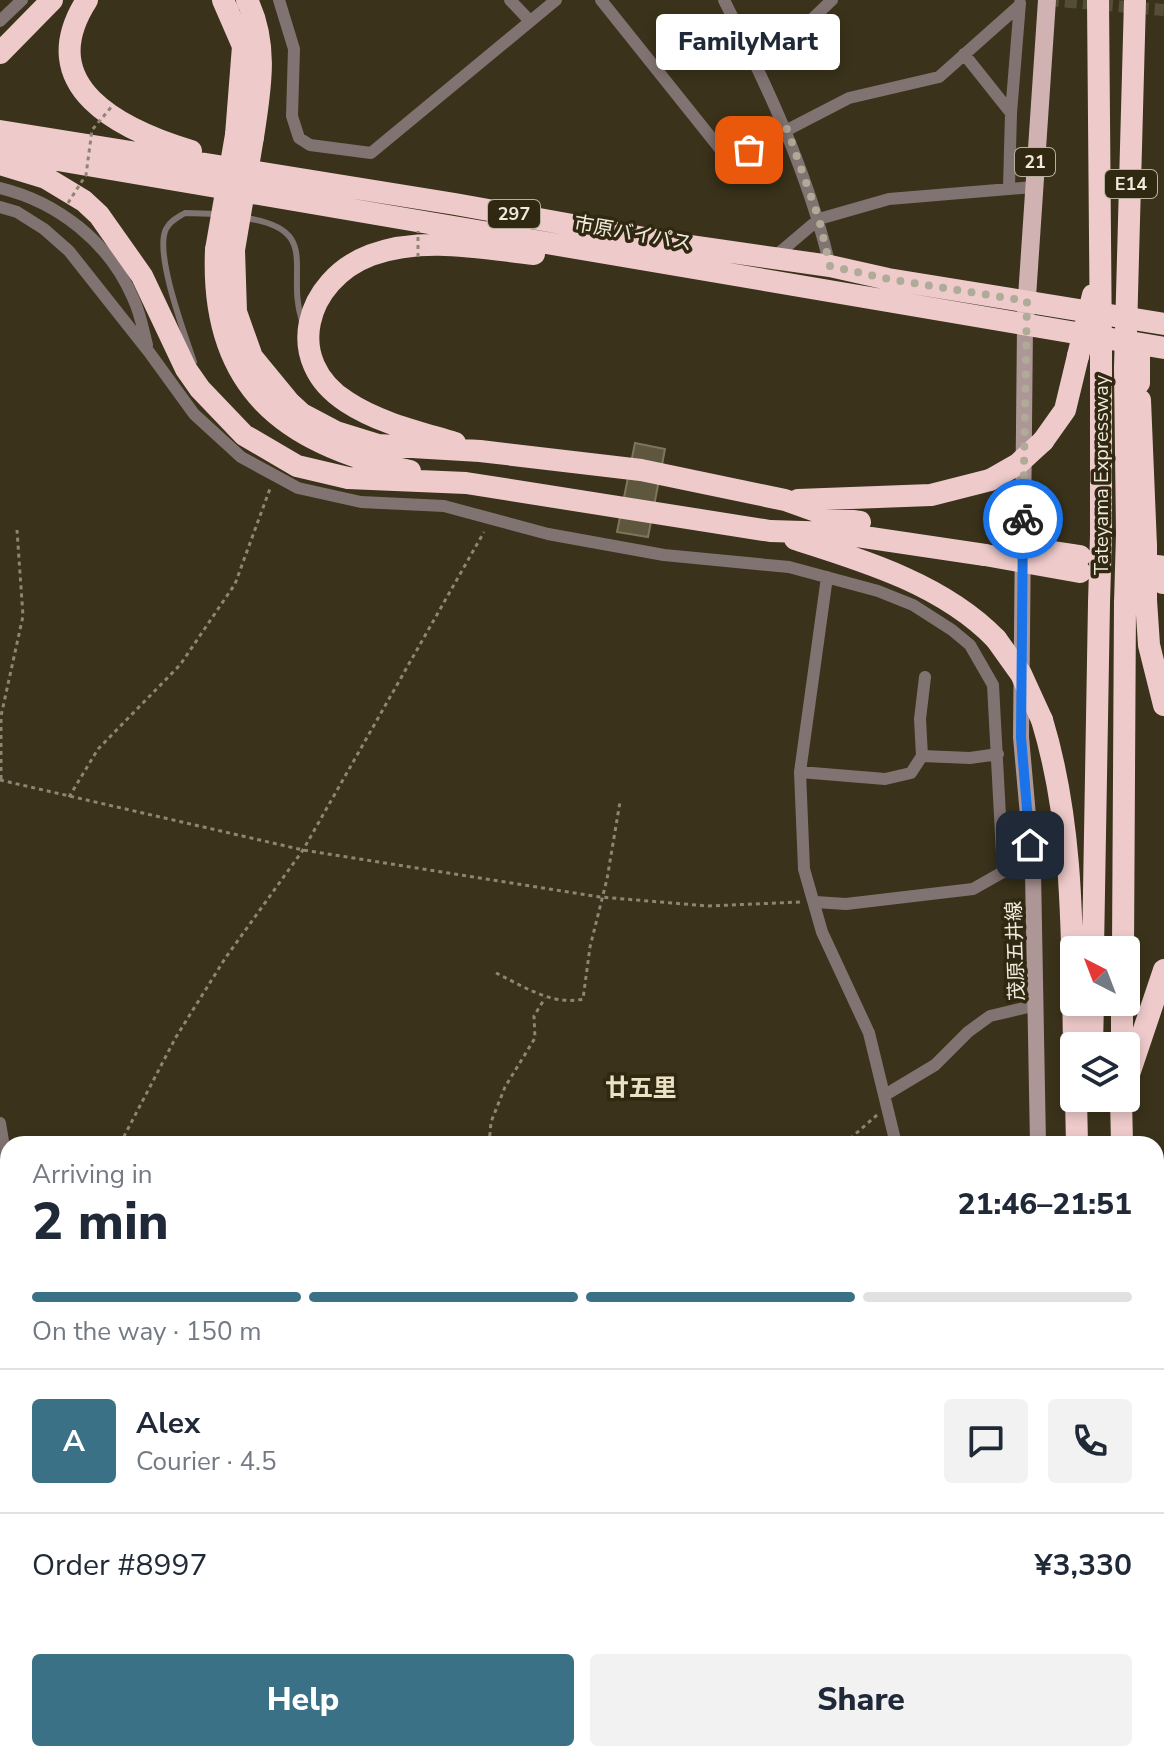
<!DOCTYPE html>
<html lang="en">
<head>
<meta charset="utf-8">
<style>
	:root { --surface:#fff; --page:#f2f2f3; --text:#1f2937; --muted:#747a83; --line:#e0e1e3; --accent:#3a7186 }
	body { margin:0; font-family:"Nunito Sans","Noto Sans JP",sans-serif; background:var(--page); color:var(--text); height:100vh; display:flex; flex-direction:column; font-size:30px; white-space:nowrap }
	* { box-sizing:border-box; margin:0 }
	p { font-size:26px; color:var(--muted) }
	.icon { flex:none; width:44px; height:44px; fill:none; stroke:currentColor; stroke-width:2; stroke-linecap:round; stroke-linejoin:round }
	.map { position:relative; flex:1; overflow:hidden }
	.details { position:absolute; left:0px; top:1136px; width:1164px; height:626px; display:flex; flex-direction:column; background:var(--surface); border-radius:24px 24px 0 0; box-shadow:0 4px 12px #0003 }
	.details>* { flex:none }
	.needle { width:52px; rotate:318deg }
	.fabs { position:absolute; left:1060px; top:936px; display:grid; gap:16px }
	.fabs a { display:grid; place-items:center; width:80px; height:80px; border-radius:8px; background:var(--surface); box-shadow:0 4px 12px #0003; font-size:40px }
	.pin { position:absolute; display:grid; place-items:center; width:68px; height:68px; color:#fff; margin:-34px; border-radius:16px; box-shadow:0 4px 12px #0006 }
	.courier { position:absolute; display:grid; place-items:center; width:80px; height:80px; margin:-40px; border:6px solid #1a73e8; border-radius:50%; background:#fff; color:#222; box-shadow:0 2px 10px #0007 }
	.bubble { position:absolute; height:56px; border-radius:8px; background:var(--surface); box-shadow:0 4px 12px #0003; font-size:26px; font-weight:800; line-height:56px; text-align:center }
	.headline em { font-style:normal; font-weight:800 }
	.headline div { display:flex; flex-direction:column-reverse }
	.headline { display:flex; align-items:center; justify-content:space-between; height:136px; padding:0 32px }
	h1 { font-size:52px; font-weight:800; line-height:60px }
	.bar { display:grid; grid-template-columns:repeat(4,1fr); gap:12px 8px; align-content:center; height:96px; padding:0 32px }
	.bar i { height:10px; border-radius:6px; background:var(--line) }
	.bar .active { background:var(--accent) }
	.bar p { grid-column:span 4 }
	.line { display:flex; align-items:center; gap:20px; padding:0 32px; border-top:2px solid var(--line) }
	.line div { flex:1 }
	.round { display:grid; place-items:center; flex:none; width:84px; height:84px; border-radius:8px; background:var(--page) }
	.button { display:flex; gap:16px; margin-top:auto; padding:16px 32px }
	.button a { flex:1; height:92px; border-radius:8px; background:var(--accent); color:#fff; font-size:32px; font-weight:800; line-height:92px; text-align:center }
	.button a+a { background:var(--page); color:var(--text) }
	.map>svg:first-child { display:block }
	.building { fill:#5f563e; stroke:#7f755c; stroke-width:2 }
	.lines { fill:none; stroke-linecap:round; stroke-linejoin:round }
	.street-tunnel { stroke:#554e37; stroke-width:12; stroke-dasharray:12 6; stroke-linecap:butt }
	.path { stroke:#8d8673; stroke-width:3; stroke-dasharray:4 4; stroke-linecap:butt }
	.lane { stroke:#817372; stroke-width:6 }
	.street { stroke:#817372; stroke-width:12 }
	.secondary { stroke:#ad9796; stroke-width:16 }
	.primary { stroke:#cfb2b1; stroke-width:18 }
	.highway { stroke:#eecbca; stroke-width:22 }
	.path-bridge { stroke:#8d8673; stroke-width:3; stroke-dasharray:4 4; stroke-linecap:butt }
	.highway-bridge { stroke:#eecbca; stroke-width:22 }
	.done { stroke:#b0aa98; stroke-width:8; stroke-dasharray:0 14.4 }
	.route { stroke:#1a73e8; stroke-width:10 }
	.labels { text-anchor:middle; stroke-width:7; stroke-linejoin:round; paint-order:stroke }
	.shield { fill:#302811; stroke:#b6b09f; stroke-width:2 }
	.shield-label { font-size:18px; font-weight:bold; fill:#efeadc }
	.street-label { font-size:20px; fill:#efeadc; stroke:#302811 }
	.quarter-label { font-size:24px; font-weight:bold; fill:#ebe1c5; stroke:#302811 }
</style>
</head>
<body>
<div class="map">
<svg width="1164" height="1761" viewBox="0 0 1164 1761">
	<rect width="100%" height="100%" fill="#3a321a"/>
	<path class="building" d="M635 443 665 449 648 537 617 532Z"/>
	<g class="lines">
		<path class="street-tunnel" d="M1047 0 1164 10"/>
		<path class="path" d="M1 779V716L23 616 17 530
			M0 780 303 850 600 897 708 906 800 902
			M69 797 98 749 180 665 235 584 271 486
			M496 973C523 986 552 1006 583 999L590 947 607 879 620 802
			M120 1144 176 1037 226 957 303 850 484 532
			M489 1144 491 1122 505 1087 535 1038 534 1016 545 998
			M844 1144 877 1115"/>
		<path class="lane" d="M245 218C323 229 285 270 302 321
			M194 362C185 335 154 253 166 229 170 221 178 217 185 213L218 214"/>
		<path class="street" d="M279 0 294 49 292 116 299 138 310 145 371 153 556 0
			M510 0 529 20
			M601 0 729 160 849 98 939 77 1020 5
			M724 0C767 86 808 172 830 266
			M0 21 22 0
			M750 52 810 21 832 0
			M964 54 1011 113
			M1009 187 1011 113 1020 3
			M0 188C58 202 109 242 133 298 140 312 143 329 147 345
			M0 207 17 212 44 229 69 251 149 352 194 414 241 457 298 488 361 502 444 506 548 534 664 555 789 567 878 591 913 605 952 630 970 645 993 685 1003 872
			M773 258 819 219 889 199 1033 187
			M827 577 800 772 804 869 822 932 869 1033 896 1144
			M922 756 970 758 998 754
			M800 772 885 779 911 773 922 756 920 719 925 677
			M815 902 846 904 973 889 1003 872H1033
			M885 1095 935 1065 968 1032 990 1016 1037 1005
			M0 1123 8 1171
			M1156 1623 1164 1291
			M222 1754 227 1760
			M635 1754 646 1761
			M1155 1754V1761
			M735 1761 738 1754"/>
		<path class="secondary" d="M1025 324 1021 737 1033 872 1038 1144
			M1035 1761V1754"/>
		<path class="primary" d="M1026 312 1047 0"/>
		<path class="highway" d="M87 0C31 87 122 130 191 151
			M223 0 243 46 236 135
			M247 0C269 45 260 90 253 137
			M0 53 52 0
			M0 131 455 204 683 245 830 266 888 279 1164 324
			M0 150 1164 348
			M0 164 46 178 84 201 99 215 142 276 186 369 200 389 244 435 297 466 348 478 466 483 770 531 837 533 985 555
			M216 250C210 387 284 445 410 471
			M234 250 236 312 252 357 289 402 302 414 336 432 378 445 480 451 641 470 785 500 838 519 860 522
			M1125 368 1127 534
			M1140 400 1146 546
			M1043 441 1065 410 1078 356
			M455 443C419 432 379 423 347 402 282 361 305 280 371 255 423 236 480 248 534 254
			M798 500 931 495 990 480
			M1101 535V354
			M795 539C865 561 944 585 996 639
			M1158 566 1164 567
			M1163 583H1164
			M1146 600 1149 645 1164 705
			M1042 720C1074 825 1072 937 1074 1046
			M1093 950 1099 603
			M1123 950 1125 603
			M1092 1046 1093 1002
			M1122 1046V1002
			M1126 1083 1164 970
			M1076 1098 1077 1144
			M1121 1098 1122 1144
			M1080 1761V1754
			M1112 1761V1754"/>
		<path class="path-bridge" d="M68 203 86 175 92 130 113 105
			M418 257V231"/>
		<path class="highway-bridge" d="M1098 0 1101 354
			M216 250 236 135
			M234 250 253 137
			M1139 345V383
			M1078 356 1093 295
			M1125 368 1135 0
			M990 480 1018 464 1043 441
			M1146 546V600
			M1034 549 1080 556
			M985 555 1080 572
			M1099 603 1101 535
			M1125 603 1127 534
			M996 639 1021 674 1042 720"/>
	</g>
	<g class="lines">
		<path class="done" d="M749 150 787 129 819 219 830 266 888 279 1027 301 1023 519"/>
		<path class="route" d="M1023 519 1021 737 1030 845"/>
	</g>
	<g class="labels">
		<g class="shield">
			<rect x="1015" y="148" width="40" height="28" rx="6"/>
			<rect x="1105" y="170" width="52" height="28" rx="6"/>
			<rect x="488" y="200" width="52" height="28" rx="6"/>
		</g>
		<g class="shield-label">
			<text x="1035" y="168">21</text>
			<text x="1131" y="190">E14</text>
			<text x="514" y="220">297</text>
		</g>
		<g class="street-label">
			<text transform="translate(633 233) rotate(10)" y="7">市原バイパス</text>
			<text transform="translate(1101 475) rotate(-90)" y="7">Tateyama Expressway</text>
			<text transform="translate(1015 951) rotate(-92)" y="7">茂原五井線</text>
		</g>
		<g class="quarter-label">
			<text x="641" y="1096">廿五里</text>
		</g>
	</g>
</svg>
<div class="fabs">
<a><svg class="needle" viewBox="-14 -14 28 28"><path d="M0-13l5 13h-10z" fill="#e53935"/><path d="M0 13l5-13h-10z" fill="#747a83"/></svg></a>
<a><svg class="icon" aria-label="layers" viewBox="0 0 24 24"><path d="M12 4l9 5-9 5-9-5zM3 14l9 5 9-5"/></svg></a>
</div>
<div class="pin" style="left:749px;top:150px;background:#ea580c"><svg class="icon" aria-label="bag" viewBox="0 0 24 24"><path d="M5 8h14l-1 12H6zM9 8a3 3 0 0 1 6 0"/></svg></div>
<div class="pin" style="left:1030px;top:845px;background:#1f2937"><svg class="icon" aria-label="home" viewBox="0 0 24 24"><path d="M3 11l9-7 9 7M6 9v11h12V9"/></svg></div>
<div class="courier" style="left:1023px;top:519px"><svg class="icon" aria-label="bike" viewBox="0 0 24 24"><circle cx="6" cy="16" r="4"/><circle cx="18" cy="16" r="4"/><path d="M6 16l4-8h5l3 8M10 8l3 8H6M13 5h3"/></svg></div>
<div class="bubble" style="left:656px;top:14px;width:184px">FamilyMart</div>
<section class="details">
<div class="headline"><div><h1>2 min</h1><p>Arriving in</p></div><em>21:46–21:51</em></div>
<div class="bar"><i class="active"></i><i class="active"></i><i class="active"></i><i></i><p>On the way · 150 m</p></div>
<div class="line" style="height:144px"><b class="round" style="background:var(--accent);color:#fff">A</b><div><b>Alex</b><p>Courier · 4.5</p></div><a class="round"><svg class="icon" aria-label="chat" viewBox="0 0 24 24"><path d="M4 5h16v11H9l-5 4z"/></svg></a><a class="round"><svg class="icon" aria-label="phone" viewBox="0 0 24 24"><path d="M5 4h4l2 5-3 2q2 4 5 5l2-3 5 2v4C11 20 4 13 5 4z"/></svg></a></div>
<div class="line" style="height:104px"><div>Order #8997</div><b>¥3,330</b></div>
<div class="button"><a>Help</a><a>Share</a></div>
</section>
</div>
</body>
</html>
